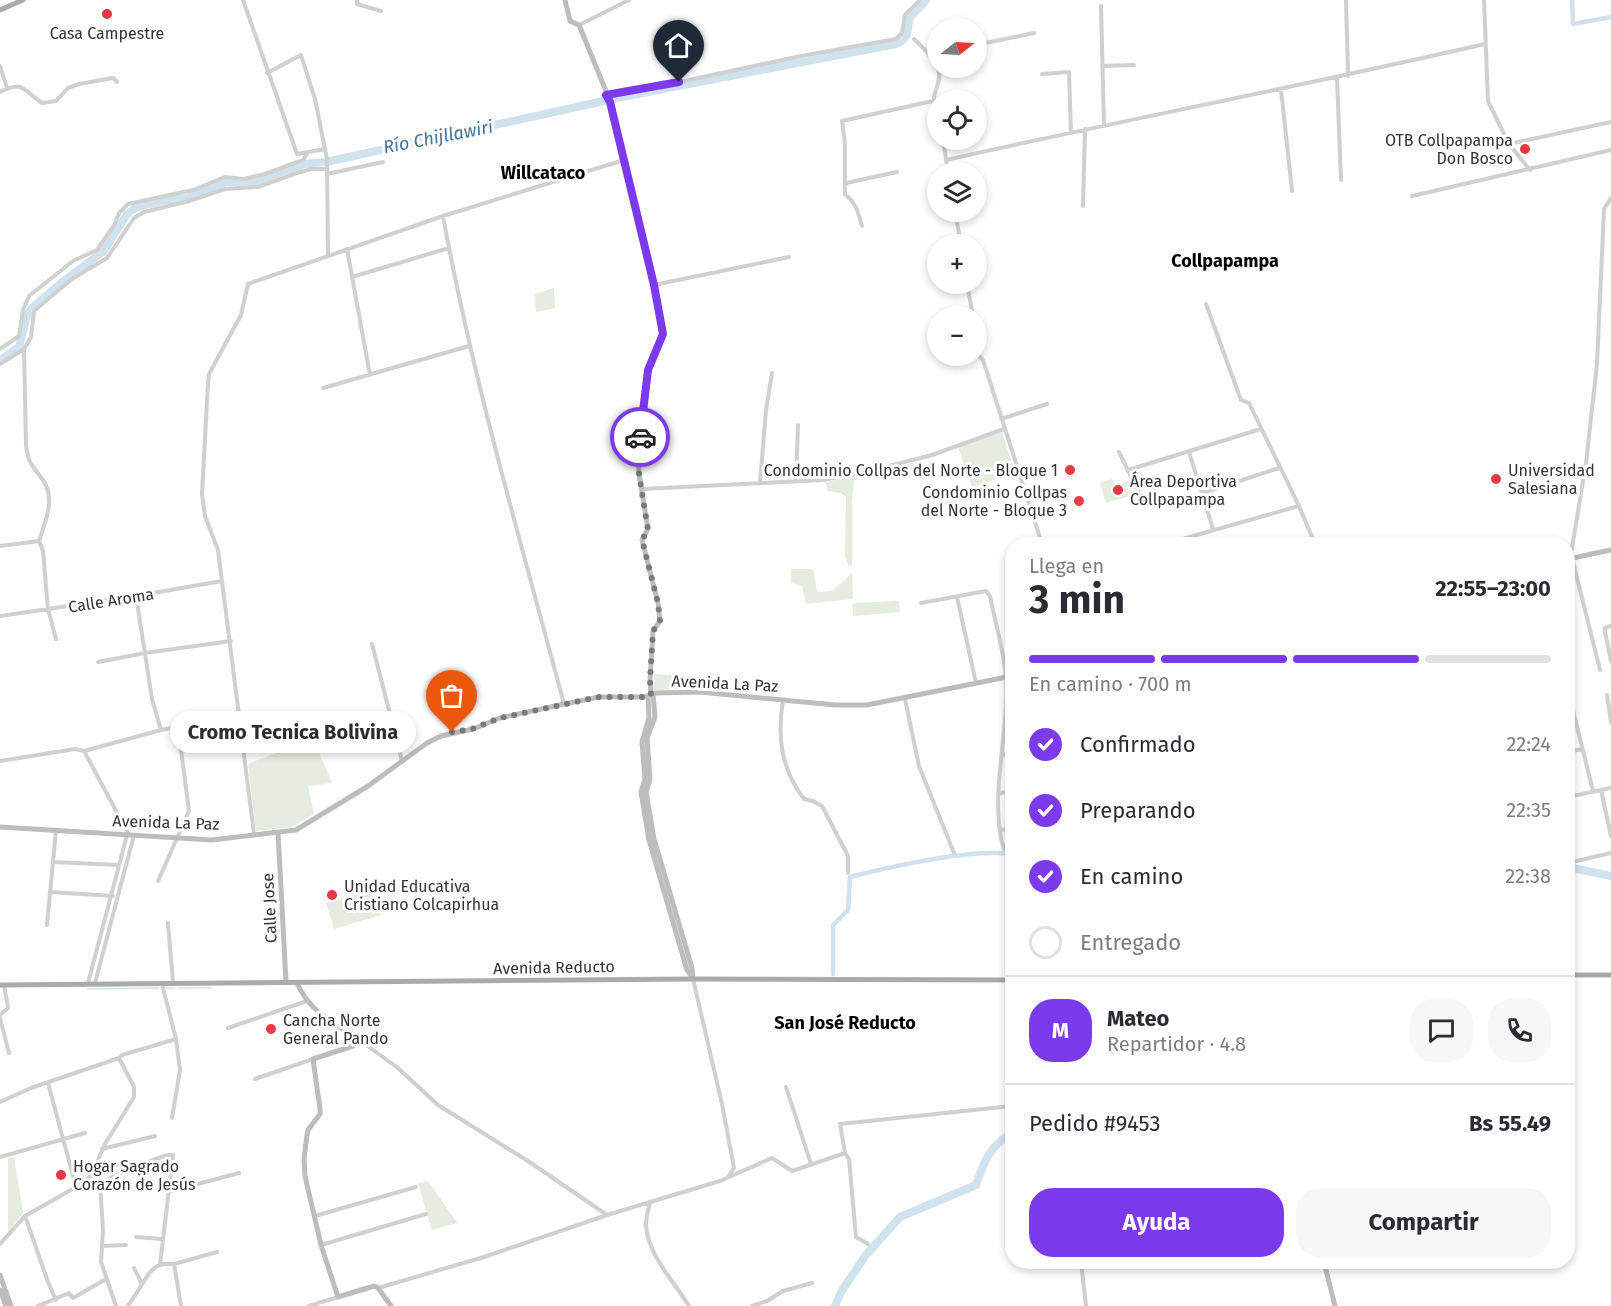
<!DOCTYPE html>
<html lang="es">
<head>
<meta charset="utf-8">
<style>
	:root { --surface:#fff; --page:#f7f7f7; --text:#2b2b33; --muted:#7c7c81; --line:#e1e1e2; --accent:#7c3aed }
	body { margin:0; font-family:"Fira Sans",sans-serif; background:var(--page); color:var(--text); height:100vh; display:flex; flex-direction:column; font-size:22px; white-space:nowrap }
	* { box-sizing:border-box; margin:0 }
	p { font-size:20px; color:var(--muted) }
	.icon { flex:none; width:33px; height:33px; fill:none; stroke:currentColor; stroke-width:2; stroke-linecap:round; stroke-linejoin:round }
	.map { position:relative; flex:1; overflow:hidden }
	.sheet { position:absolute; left:1005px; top:537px; width:570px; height:732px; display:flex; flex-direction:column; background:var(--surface); border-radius:24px; box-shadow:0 3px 9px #0003 }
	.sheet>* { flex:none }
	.needle { width:39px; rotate:72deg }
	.controls { position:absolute; left:927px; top:18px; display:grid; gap:12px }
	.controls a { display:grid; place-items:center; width:60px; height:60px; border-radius:50%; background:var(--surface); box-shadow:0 3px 9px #0003; font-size:30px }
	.pin { position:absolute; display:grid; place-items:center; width:51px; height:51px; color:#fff; margin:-62px -26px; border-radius:50% 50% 50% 0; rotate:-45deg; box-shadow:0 0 6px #0007 }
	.pin .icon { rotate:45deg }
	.courier { position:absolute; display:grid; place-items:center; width:60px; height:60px; margin:-30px; border:4px solid #7c3aed; border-radius:50%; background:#fff; color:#222; box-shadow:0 2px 8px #0007 }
	.bubble { position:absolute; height:42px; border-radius:21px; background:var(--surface); box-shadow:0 3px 9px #0003; font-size:20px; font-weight:700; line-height:42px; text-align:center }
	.summary em { font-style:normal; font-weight:700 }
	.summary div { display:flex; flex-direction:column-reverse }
	.summary { display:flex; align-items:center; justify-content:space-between; height:102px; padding:0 24px }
	h1 { font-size:39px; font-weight:700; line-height:45px }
	.bar { display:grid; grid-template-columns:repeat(4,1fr); gap:9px 6px; align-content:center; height:72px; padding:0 24px }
	.bar i { height:8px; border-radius:4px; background:var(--line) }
	.bar .on { background:var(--accent) }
	.bar p { grid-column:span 4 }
	.line { display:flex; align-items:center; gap:15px; padding:0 24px; border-top:2px solid var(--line) }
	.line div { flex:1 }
	.round { display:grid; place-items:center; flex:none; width:63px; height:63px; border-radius:24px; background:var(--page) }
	ol { padding:0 24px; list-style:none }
	li { display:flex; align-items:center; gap:18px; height:66px }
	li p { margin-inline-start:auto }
	li .icon { padding:6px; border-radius:50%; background:var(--accent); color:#fff; stroke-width:4 }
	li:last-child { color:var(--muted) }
	li i { width:33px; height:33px; border:3px solid var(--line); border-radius:50% }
	.button { display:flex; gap:12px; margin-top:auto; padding:12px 24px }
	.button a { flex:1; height:69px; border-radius:24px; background:var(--accent); color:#fff; font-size:24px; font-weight:700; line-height:69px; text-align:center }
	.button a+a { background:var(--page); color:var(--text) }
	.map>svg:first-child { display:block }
	.green { fill:#e6ecdf }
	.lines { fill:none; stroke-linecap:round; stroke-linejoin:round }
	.stream { stroke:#cfe2ee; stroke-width:1.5 }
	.canal { stroke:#cfe2ee; stroke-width:4.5 }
	.river { stroke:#cfe2ee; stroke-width:8 }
	.street { stroke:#d0d0d0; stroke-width:4 }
	.secondary { stroke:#bdbdbd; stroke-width:5 }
	.primary { stroke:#ababab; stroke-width:5 }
	.done { stroke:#7a7a7a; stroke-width:6; stroke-dasharray:0 10.8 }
	.route { stroke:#7c3aed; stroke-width:8 }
	.poi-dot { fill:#e63946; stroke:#fff; stroke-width:2 }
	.labels { text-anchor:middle; stroke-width:6; stroke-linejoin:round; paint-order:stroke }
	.poi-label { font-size:16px; fill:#333; stroke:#fff; text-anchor:start }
	.street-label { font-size:16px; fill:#333; stroke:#fff }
	.water-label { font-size:18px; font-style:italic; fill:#3f7597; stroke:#fff }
	.neighbourhood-label { font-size:18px; font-weight:bold; fill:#000; stroke:#fff }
</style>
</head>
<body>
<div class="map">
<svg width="1611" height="1306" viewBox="0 0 1611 1306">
	<rect width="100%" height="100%" fill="#fff"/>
	<path class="green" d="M554 288 555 308 536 312 535 294Z
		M1002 432 1015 473 972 487 958 447Z
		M919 461 914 475 854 480 852 500V566H849L845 557 846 497 841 493 828 491 825 482 868 474Z
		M1112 479 1115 486 1130 481 1136 494 1106 503 1100 483Z
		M791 569H813L817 592 832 591 852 573 853 599 806 604 802 586 791 583Z
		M899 601 900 612 853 616V603Z
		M654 674 687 676 686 689 653 690Z
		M313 738 332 783 308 786 314 814 291 827 256 831 248 764Z
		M373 889 381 915 334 929 326 903Z
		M14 1157 23 1213 8 1232V1158Z
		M428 1181 457 1223 432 1230 418 1183Z"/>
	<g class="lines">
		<path class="stream" d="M166 988H174
			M179 988H211
			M88 989 159 988"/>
		<path class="canal" d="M1572 0 1573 24 1611 17
			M833 974V925L848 910 850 877C894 866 969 849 1012 854"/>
		<path class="river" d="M0 360 19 347 27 315 33 307 61 283 104 251 127 214 137 207 162 201 187 198 226 182 253 183 304 164 326 162 622 97 896 44C914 36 904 26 912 15 916 10 922 6 926 0
			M1568 867 1611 876
			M835 1306 841 1292 866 1255 900 1217 976 1185C985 1159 989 1147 1012 1133"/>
		<path class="street" d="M243 0 297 154 325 149
			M357 0V4L381 11
			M1346 0 1348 76
			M1484 0 1488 101 1509 144 1530 170
			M1101 6 1104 125
			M579 25 629 0
			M914 39C923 48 941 63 939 78 938 92 929 94 938 109
			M976 45 1034 33
			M929 55 938 53
			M0 66 7 88
			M1102 66 1134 65
			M267 73 301 55 315 99 327 159 328 256
			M1042 74 1069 72 1071 133
			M1337 78 1341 180
			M1281 89 1292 191
			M0 92C23 80 23 90 42 103L56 101 68 88 79 84 113 78 117 82
			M606 95 642 90 801 56 896 39 902 33 905 15 920 0
			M943 140 948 172
			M1509 144 1611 122
			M946 160C1125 120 1306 85 1485 44
			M327 174 383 162
			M846 183 897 172
			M1412 196 1611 150
			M1083 206 1085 129
			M955 212 961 244
			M443 216C473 381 521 542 564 704
			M862 226C858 212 856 203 845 194V144L842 121 933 101
			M347 249 370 375
			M352 277 449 248
			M967 284 973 316
			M654 285 789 257
			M1206 304 1241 400 1249 403 1299 506 1315 544
			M976 341 979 356 983 360 1042 544
			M0 349 19 336 23 310 29 296 73 261 97 250 115 224 119 213 128 204 193 190 225 177 244 179 265 174 303 160 308 152
			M24 349 26 446C29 465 32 465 43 480 56 498 45 523 39 541L43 551 48 609 56 639
			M0 364 24 349 31 337 34 311 72 279 107 258 134 218 144 212 189 201 225 189 258 187 297 173 311 169H327
			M323 388 469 346
			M1001 419 1047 404
			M1119 452 1138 491
			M1189 452 1213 529
			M1128 470 1261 429
			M796 481 798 425
			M760 483 766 410 772 373
			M642 489 823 480 865 472 932 455 1004 429
			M1202 493 1279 468
			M1165 544 1299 506
			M0 546 39 541
			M136 596 152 699 161 730
			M957 597 976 683
			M921 603 986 591 990 596C995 622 1004 650 1006 678 1010 729 988 800 1004 849L1012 851
			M0 616 136 596 222 581
			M1611 626 1605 628V632L1611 661
			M372 644 402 761
			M98 662 145 653 231 641
			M1600 670 1571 554 1586 463 1597 364 1604 209 1611 198
			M1568 690 1593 791
			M1607 695 1611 722
			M905 699 919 766 954 853
			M783 700C777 737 781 769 804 799L813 801 822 806 848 856V873
			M84 751 129 835
			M1568 752 1582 749
			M1002 755 1012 753
			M0 761 75 749 84 751 161 730 240 714
			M1601 790 1611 836
			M1000 793 1012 791
			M1568 797 1611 788
			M1001 830 1012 828
			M254 834 218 550 205 516 202 494 208 383 209 374 241 315 248 284 443 216 624 160
			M53 862 119 865
			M1568 863 1611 853
			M158 881 189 811 178 727
			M50 892 113 896
			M168 923 173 983
			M47 925 56 830
			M693 979 722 1104 734 1168 728 1177
			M88 983 127 835
			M95 983 134 835
			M162 984 176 1039 180 1070 172 1118
			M0 1015 8 1008 4 985
			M0 1018 9 1053
			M228 1028 307 1001
			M358 1039 398 1068 438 1105 531 1163 607 1215 720 1181 772 1158 792 1171 845 1153
			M255 1079 313 1059
			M48 1083 76 1187 100 1183 131 1168 167 1155H173L160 1265
			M786 1087 811 1164
			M0 1102 31 1088 119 1058 122 1055 176 1039
			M102 1149 155 1136
			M0 1157 85 1133
			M100 1183 103 1230 101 1262 116 1306
			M95 1185 91 1176 105 1144 134 1097V1087L119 1058
			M168 1192 239 1173
			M650 1202C648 1210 646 1218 646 1226 648 1255 675 1283 689 1306
			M25 1216 48 1282 56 1300
			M315 1216 416 1187
			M136 1237 162 1239
			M0 1244 25 1216 76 1187 91 1176
			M868 1244 856 1237 849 1159 845 1153 840 1124 1012 1106
			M321 1245 426 1214
			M102 1246 126 1245
			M1081 1262 1086 1306
			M174 1264 181 1306
			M134 1268 142 1284
			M378 1288 484 1257 607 1215
			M38 1306 69 1293 73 1298 106 1279
			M128 1306 150 1272 157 1266 164 1264H174L217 1252
			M309 1306 338 1297
			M752 1306 767 1301 783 1291 812 1283"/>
		<path class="secondary" d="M565 0 570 21 579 25 608 96
			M610 102 654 285 663 334 648 370 638 454 639 474 648 529 642 540 658 603 660 621 653 631 650 680 651 695
			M1568 559 1611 550
			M653 694 655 717 647 738 650 780 646 792 654 839 692 968 693 979
			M648 696 649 718 642 742 645 779 641 792 649 840 687 970 693 978
			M0 827 212 840 296 830 368 786 427 743 441 736 473 729 500 718 564 704 599 697H644L655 693 700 692 835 705H867L1012 676
			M278 832 286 982
			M297 983C309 1011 334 1024 358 1039L353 1046 313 1059 320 1109V1114L308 1130 307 1135 304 1159 305 1176 321 1245 338 1297 374 1286 378 1288 391 1306
			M1324 1262 1335 1306
			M0 1275 11 1306
			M0 1290 6 1306"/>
		<path class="primary" d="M0 10 23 0
			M1568 975H1611
			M0 985 693 979 1012 980"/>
	</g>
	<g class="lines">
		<path class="done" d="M452 732 472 729 500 718 599 697H644L651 695 650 680 653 631 660 621 658 603 642 540 648 530 639 474 640 437"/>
		<path class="route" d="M640 437 648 370 663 334 654 285 610 102 606 95 679 82"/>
	</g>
	<g class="poi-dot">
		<circle cx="107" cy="14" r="6"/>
		<circle cx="1525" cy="149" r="6"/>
		<circle cx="1070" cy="470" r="6"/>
		<circle cx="1496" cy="479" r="6"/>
		<circle cx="1118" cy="490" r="6"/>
		<circle cx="1079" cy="501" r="6"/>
		<circle cx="332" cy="895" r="6"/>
		<circle cx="271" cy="1029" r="6"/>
		<circle cx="61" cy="1175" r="6"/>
	</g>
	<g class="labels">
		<g class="poi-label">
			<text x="107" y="39" text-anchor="middle">Casa Campestre</text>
			<text x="1513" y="146" text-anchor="end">OTB Collpapampa<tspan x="1513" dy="18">Don Bosco</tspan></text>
			<text x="1058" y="476" text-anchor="end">Condominio Collpas del Norte - Bloque 1</text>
			<text x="1508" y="476">Universidad<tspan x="1508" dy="18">Salesiana</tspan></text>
			<text x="1130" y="487">Área Deportiva<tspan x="1130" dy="18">Collpapampa</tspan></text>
			<text x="1067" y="498" text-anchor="end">Condominio Collpas<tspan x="1067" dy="18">del Norte - Bloque 3</tspan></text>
			<text x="344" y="892">Unidad Educativa<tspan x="344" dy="18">Cristiano Colcapirhua</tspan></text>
			<text x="283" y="1026">Cancha Norte<tspan x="283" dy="18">General Pando</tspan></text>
			<text x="73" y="1172">Hogar Sagrado<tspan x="73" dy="18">Corazón de Jesús</tspan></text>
		</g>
		<g class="street-label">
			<text transform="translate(111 600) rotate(-9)" y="6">Calle Aroma</text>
			<text transform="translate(725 683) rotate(3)" y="6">Avenida La Paz</text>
			<text transform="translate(166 822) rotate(2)" y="6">Avenida La Paz</text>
			<text transform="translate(269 908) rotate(-93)" y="6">Calle Jose</text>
			<text transform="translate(554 967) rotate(-1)" y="6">Avenida Reducto</text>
		</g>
		<g class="water-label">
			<text transform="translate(438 137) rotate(-11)" y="6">Río Chijllawiri</text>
		</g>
		<g class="neighbourhood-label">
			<text x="543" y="179">Willcataco</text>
			<text x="1225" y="267">Collpapampa</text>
			<text x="845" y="1029">San José Reducto</text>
		</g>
	</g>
</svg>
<div class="controls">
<a><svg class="needle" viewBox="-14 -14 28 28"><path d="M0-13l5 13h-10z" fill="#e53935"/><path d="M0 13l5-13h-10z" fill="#7c7c81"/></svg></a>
<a><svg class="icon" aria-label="locate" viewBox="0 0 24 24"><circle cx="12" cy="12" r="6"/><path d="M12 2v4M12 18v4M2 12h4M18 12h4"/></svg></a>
<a><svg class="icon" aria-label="layers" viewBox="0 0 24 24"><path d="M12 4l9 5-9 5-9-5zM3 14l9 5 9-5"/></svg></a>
<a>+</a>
<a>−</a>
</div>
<div class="pin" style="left:452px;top:732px;background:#ea580c"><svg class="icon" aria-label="bag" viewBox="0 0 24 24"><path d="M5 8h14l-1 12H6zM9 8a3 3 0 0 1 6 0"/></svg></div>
<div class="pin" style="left:679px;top:82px;background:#1f2937"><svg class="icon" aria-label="home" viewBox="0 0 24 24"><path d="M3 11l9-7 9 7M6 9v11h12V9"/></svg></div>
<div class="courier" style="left:640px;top:437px"><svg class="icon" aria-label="car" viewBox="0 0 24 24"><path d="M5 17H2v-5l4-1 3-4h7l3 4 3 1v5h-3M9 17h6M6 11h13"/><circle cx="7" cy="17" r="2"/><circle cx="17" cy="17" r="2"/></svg></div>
<div class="bubble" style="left:170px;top:711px;width:246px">Cromo Tecnica Bolivina</div>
<section class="sheet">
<div class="summary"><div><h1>3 min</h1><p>Llega en</p></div><em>22:55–23:00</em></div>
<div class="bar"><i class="on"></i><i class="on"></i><i class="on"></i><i></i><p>En camino · 700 m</p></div>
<ol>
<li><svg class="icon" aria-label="check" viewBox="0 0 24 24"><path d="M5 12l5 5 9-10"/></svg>Confirmado<p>22:24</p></li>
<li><svg class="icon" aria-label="check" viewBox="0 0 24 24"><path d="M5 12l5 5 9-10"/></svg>Preparando<p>22:35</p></li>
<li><svg class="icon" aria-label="check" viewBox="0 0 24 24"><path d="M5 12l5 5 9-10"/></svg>En camino<p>22:38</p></li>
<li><i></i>Entregado</li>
</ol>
<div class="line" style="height:108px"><b class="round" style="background:var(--accent);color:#fff">M</b><div><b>Mateo</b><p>Repartidor · 4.8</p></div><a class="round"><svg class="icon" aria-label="chat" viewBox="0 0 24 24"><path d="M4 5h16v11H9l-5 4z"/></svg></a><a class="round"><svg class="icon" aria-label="phone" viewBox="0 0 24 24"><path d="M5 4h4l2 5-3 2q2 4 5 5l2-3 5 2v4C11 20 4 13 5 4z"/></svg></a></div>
<div class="line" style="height:78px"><div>Pedido #9453</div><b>Bs 55.49</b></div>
<div class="button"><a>Ayuda</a><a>Compartir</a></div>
</section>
</div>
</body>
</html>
